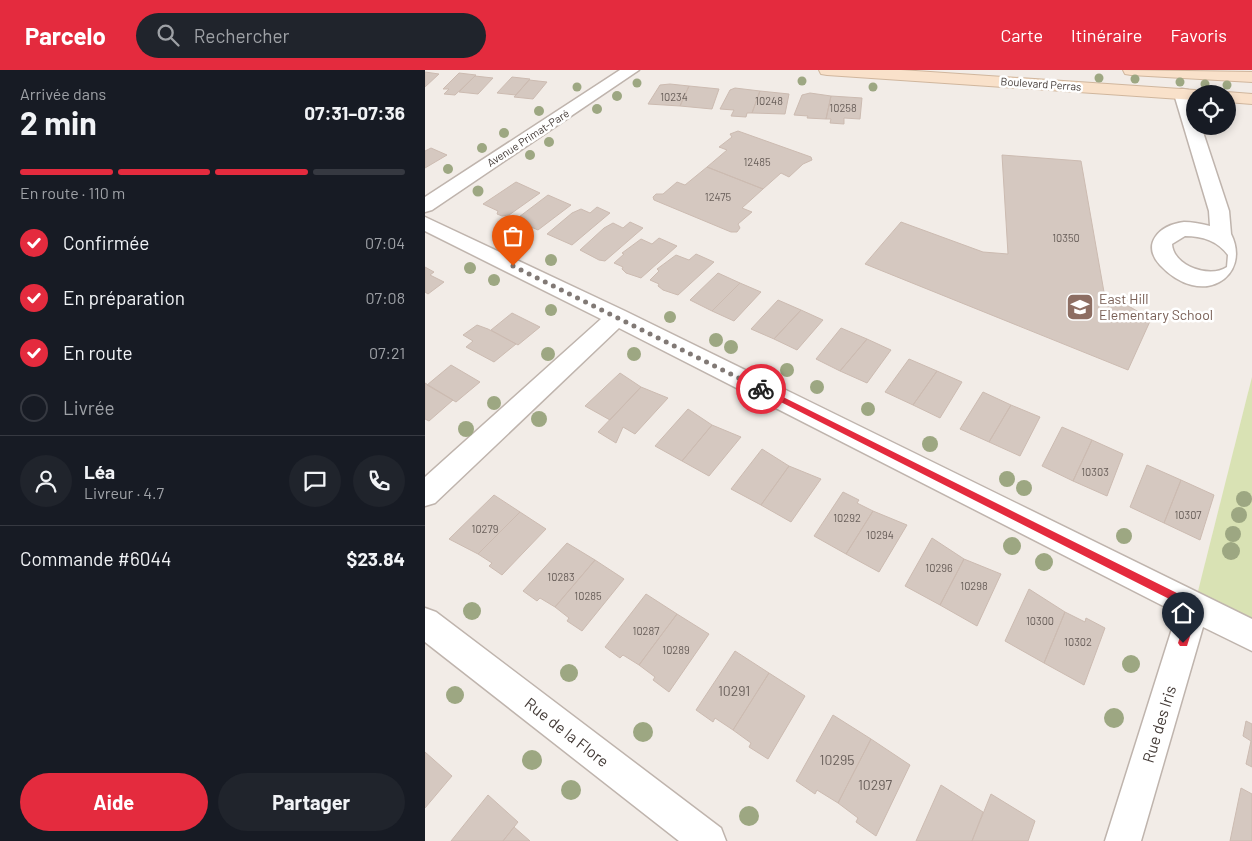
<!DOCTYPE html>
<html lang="fr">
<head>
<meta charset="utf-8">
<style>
	:root { --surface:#171b24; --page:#20242c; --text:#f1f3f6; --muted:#9ea1a6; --line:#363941; --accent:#e42b3e }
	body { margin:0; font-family:Barlow,sans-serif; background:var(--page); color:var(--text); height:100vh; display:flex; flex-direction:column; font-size:19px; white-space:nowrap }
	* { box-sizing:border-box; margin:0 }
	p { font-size:16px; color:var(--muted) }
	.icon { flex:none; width:28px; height:28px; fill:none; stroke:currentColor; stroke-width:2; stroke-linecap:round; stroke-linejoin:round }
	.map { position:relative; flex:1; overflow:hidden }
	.details { display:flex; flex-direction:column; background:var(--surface); width:425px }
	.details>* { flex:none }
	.controls { position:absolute; left:761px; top:15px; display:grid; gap:10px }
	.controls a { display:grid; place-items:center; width:50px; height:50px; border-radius:50%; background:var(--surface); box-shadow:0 2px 8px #0003; font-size:25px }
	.pin { position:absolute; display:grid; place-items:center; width:42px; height:42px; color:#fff; margin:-51px -21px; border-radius:50% 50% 50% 0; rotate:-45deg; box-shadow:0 0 5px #0007 }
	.pin .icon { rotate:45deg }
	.courier { position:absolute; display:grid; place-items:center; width:50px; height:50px; margin:-25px; border:4px solid #e42b3e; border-radius:50%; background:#fff; color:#222; box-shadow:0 1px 6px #0007 }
	.overview em { font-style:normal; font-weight:700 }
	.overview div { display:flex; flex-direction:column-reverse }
	.overview { display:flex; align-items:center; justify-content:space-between; height:85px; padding:0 20px }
	h1 { font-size:32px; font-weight:700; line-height:38px }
	.bar { display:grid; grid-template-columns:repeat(4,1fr); gap:8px 5px; align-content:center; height:60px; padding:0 20px }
	.bar i { height:6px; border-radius:4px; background:var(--line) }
	.bar .selected { background:var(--accent) }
	.bar p { grid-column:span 4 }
	.line { display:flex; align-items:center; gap:12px; padding:0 20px; border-top:1px solid var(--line) }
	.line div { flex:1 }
	.round { display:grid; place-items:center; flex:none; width:52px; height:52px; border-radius:26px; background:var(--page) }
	ol { padding:0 20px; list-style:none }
	li { display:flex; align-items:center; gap:15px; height:55px }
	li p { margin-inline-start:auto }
	li .icon { padding:5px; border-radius:50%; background:var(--accent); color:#fff; stroke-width:4 }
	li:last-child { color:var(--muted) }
	li i { width:28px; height:28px; border:2px solid var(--line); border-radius:50% }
	.cta { display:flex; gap:10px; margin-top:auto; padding:10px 20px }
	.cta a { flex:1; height:58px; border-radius:30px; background:var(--accent); color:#fff; font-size:20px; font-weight:700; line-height:58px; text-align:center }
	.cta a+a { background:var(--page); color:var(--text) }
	header { display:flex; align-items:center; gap:30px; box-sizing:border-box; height:70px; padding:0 25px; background:var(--accent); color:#fff }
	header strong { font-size:24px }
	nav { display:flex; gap:28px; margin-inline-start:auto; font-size:18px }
	.search { width:350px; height:45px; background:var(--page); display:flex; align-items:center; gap:12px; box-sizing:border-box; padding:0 18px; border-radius:28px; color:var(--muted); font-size:19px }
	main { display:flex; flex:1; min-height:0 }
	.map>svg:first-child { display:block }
	.green { fill:#d9e2b4 }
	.building { fill:#d5c8c0; stroke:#ccbbb1 }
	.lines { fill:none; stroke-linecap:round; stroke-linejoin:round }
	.street-casing { stroke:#bfb4ad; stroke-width:3 }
	.secondary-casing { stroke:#d0b69d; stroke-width:2 }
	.street { fill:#fff; fill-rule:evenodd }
	.secondary { fill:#f9e1ca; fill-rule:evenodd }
	.tree { fill:#9da782 }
	.route { fill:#e42b3e }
	.done { stroke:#817975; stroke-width:5; stroke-dasharray:0 9 }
	.labels { text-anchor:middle; stroke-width:5; stroke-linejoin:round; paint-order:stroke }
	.far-street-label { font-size:11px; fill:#443b37; stroke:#fff }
	.number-label { font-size:11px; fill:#685e59 }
	.education-label { font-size:14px; fill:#785e54; stroke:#fff; text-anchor:start }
	.near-number-label { font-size:14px; fill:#685e59 }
	.near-street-label { font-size:16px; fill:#443b37; stroke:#fff }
</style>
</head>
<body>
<header>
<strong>Parcelo</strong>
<div class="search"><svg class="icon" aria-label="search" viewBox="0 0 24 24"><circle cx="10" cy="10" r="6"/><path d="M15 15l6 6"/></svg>Rechercher</div>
<nav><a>Carte</a><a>Itinéraire</a><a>Favoris</a></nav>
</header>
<main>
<section class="details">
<div class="overview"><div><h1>2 min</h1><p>Arrivée dans</p></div><em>07:31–07:36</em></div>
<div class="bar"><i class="selected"></i><i class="selected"></i><i class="selected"></i><i></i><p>En route · 110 m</p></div>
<ol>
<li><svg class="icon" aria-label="check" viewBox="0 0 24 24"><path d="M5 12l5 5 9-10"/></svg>Confirmée<p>07:04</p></li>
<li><svg class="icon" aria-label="check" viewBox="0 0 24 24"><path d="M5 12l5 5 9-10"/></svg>En préparation<p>07:08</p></li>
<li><svg class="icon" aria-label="check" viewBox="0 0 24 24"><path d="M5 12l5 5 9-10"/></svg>En route<p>07:21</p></li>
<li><i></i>Livrée</li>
</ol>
<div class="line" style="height:90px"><a class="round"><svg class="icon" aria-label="person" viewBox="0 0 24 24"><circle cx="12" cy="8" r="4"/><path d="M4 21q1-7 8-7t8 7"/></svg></a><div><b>Léa</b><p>Livreur · 4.7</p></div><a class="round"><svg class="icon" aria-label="chat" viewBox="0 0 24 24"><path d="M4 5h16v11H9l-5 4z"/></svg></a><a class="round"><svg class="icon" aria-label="phone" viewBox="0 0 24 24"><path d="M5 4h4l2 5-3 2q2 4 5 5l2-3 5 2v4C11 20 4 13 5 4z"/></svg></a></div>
<div class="line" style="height:65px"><div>Commande #6044</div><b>$23.84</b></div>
<div class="cta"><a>Aide</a><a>Partager</a></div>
</section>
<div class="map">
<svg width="827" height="771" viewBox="0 0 827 771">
	<rect width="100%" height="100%" fill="#f2ece7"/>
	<path class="green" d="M827 307V565L769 537Z"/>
	<path class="building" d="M0 2 14 4 0 17Z
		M34 3 51 5 30 25 19 24 24 19H18Z
		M50 6 68 8 53 24 34 22Z
		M87 7 105 9 91 25 72 23Z
		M104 10 122 12 108 29 89 27Z
		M245 14 264 16 255 36 223 34 235 15Z
		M264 16 294 19 287 39 255 36Z
		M310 18 335 21 327 43H322L321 47 306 46 309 40 295 39 305 20Z
		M335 21 364 24 360 44 327 43Z
		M385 23 406 26 401 49 382 48 383 46 369 45 377 25Z
		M406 26 437 28 435 49 419 48V54L405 53 406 49H401Z
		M313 61 386 87 387 90 378 94 364 107 356 103 338 119 282 97 302 80 294 77 307 67 305 64Z
		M6 78 22 85 0 98V81Z
		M577 85 656 91 679 222 726 249 703 300 440 194 476 152 558 182 583 184Z
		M282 97 338 119 317 138 327 142 313 154 315 158 312 162H306L229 130 228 127 231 124H238L252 112 260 115Z
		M91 112 115 123 84 145 77 146 72 144 73 141 58 134Z
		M123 125 146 135 113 160 90 150Z
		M172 137 185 143 147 175 122 164 147 143 156 139 165 143Z
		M205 152 218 158 180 191 174 190 155 180 179 158 188 153 198 158Z
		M234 168 252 176 216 208 201 203 197 199 198 197 189 193 199 184 197 183 216 169 227 174Z
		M271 184 289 192 253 225 238 220 233 216 234 214 225 210 234 201 232 199 251 185 264 190Z
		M0 197 9 202 5 205 19 212 3 224 0 222Z
		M293 203 315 213 287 241 265 230Z
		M315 213 336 222 309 251 287 241Z
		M353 230 376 240 349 269 326 259Z
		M376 240 398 250 372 280 349 269Z
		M87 243 115 257 93 275 66 260Z
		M52 255 63 259 91 274 69 292 41 277 48 271 38 265Z
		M416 258 442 269 415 301 391 289Z
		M442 269 466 280 442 313 415 301Z
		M484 289 512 301 488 335 460 322Z
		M26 295 55 312 31 332 2 315Z
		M512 301 537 312 515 348 488 335Z
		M195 303 216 317 185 350 160 336Z
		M0 313 28 330 4 351 0 349Z
		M216 317 243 328 210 364 198 357 191 373 173 362Z
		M558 322 586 335 564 372 535 359Z
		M586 335 615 347 595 386 564 372Z
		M263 339 287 355 257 391 230 376Z
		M287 355 316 367 284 406 257 391Z
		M637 357 667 370 648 411 617 396Z
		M667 370 698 384 682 426 648 411Z
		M337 379 364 396 336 435 306 419Z
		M722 395 756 410 739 453 705 437Z
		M364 396 396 409 366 452 336 435Z
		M756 410 789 425 775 470 739 453Z
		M418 422 434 430 432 433 448 441 421 484 389 466Z
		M69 425 95 442 53 484 24 469Z
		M448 441 482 455 454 502 421 484Z
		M95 442 121 459 77 505 64 496 67 493 53 484Z
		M507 468 539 489 515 535 480 516Z
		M142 473 170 490 130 537 115 528 112 531 98 521Z
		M539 489 576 504 552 556 515 535Z
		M170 490 199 509 157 561 142 551 144 548 130 537Z
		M604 519 640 542 619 593 580 571Z
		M221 524 252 544 214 595 198 585 195 588 180 577Z
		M640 542 660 552 661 548 680 558 659 615 619 593Z
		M252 544 284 564 244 622 228 610 230 607 214 595Z
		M310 581 344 603 308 660 290 648 288 652 271 640Z
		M344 603 380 626 343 689 324 677 326 673 308 660Z
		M408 645 446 669 413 733 392 720 390 724 371 711Z
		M821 651 827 654V697L821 694 826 671 818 666Z
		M446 669 485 695 451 766 431 752 433 748 413 733Z
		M0 682 27 706 0 738Z
		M516 715 558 742 547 771H491Z
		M816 718 827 724V771H805Z
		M566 724 610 751 603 771H547Z
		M63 725 93 752 78 771H26Z
		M89 757 105 771H78Z"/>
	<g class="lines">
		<g class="street-casing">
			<path id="street" d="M195 0H214L7 140 0 142V127Z
				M757 19 763 20C770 32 770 43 770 56H776L804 141 806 164C827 206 777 240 735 195 716 174 734 155 759 152 767 152 777 154 785 156L784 141 749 24 751 20ZM760 166C777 166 793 171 803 185L802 197C785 209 748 196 747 174Z
				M0 147 200 241 827 549V581L778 557 716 771H680L752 543 194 258 10 433 0 436V407L176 249 0 161Z
				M0 538 11 542 296 758 301 771H254L0 572Z"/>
		</g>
		<g class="secondary-casing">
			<path id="secondary" d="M394 0H476L770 20 778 24H770V30L402 5 396 4Z
				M698 0 827 2V12L706 5 700 4Z
				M802 22 827 24V34L802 32V24H796Z"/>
		</g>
		<use href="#street" class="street"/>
		<use href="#secondary" class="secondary"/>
	</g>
	<g class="tree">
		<circle cx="674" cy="8" r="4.5"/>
		<circle cx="710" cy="9" r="4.5"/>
		<circle cx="377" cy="11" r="4.5"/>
		<circle cx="755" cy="12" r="4.5"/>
		<circle cx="212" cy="13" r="4.5"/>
		<circle cx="780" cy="14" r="4.5"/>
		<circle cx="802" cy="15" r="4.5"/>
		<circle cx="152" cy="17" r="4.5"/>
		<circle cx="448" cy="17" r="4.5"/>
		<circle cx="192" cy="26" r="5"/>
		<circle cx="172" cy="39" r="5"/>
		<circle cx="114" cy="41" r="5"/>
		<circle cx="79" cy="63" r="5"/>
		<circle cx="124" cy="72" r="5"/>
		<circle cx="57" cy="78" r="5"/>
		<circle cx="105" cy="85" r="5"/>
		<circle cx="23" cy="99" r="5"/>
		<circle cx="53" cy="121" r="5.5"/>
		<circle cx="99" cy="173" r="5.5"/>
		<circle cx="126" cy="190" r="6"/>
		<circle cx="45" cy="198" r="6"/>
		<circle cx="69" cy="210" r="6"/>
		<circle cx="126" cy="240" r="6"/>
		<circle cx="245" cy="247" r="6"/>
		<circle cx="291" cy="270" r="7"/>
		<circle cx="306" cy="277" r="7"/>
		<circle cx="123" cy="284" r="7"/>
		<circle cx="209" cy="284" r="7"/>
		<circle cx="362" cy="300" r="7"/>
		<circle cx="392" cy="317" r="7"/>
		<circle cx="69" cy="333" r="7"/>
		<circle cx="443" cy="339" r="7"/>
		<circle cx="114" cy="349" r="8"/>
		<circle cx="41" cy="359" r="8"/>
		<circle cx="505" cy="374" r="8"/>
		<circle cx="582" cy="409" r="8"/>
		<circle cx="599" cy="418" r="8"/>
		<circle cx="819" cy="429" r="8"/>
		<circle cx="814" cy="445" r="8"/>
		<circle cx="808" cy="464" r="8"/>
		<circle cx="699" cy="466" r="8"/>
		<circle cx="587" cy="476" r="9"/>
		<circle cx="806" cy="481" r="9"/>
		<circle cx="619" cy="492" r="9"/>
		<circle cx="47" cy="541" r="9"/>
		<circle cx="706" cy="594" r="9"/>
		<circle cx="144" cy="603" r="9"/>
		<circle cx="30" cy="625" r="9"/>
		<circle cx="689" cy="648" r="10"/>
		<circle cx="218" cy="662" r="10"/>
		<circle cx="107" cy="690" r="10"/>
		<circle cx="146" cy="720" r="10"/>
		<circle cx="324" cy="746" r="10"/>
	</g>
	<path class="route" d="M336 316 772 533 774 537 762 576H755L753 573 764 539 334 321V317Z"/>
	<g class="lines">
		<path class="done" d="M88 196 336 319"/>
	</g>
	<defs>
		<g id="school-square" transform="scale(1.4375)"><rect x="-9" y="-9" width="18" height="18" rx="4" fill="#8d6e63" stroke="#fff"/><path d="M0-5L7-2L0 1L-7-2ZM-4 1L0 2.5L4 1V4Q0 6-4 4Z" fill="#fff"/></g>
	</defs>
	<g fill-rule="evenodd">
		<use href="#school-square" x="655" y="237"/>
	</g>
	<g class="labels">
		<g class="far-street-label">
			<text transform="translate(616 14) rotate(4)" y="4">Boulevard Perras</text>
			<text transform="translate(103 68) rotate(-33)" y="4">Avenue Primat-Paré</text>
		</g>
		<g class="number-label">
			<text x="249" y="31">10234</text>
			<text x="344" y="35">10248</text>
			<text x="418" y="42">10258</text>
			<text x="332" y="96">12485</text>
			<text x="293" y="131">12475</text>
			<text x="641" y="172">10350</text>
			<text x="670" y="406">10303</text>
			<text x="763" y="449">10307</text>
			<text x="422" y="452">10292</text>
			<text x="60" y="463">10279</text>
			<text x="455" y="469">10294</text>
			<text x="514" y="502">10296</text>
			<text x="136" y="511">10283</text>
			<text x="549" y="520">10298</text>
			<text x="163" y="530">10285</text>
			<text x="615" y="555">10300</text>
			<text x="221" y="565">10287</text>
			<text x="653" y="576">10302</text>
			<text x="251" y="584">10289</text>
		</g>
		<g class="education-label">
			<text x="674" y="234">East Hill<tspan x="674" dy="16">Elementary School</tspan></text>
		</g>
		<g class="near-number-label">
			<text x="309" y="626">10291</text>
			<text x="412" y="695">10295</text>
			<text x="450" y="720">10297</text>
		</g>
		<g class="near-street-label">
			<text transform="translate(734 654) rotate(-73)" y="6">Rue des Iris</text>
			<text transform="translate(142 662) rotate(38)" y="6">Rue de la Flore</text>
		</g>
	</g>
</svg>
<div class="controls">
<a><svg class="icon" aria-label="locate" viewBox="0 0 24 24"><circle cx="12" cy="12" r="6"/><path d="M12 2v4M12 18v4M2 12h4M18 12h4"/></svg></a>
</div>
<div class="pin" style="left:88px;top:196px;background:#ea580c"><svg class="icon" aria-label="bag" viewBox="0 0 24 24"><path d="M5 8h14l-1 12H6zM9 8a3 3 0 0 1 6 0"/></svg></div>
<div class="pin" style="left:758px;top:573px;background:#1f2937"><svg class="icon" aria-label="home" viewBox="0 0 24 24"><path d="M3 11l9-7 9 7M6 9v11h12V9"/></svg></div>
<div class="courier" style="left:336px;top:319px"><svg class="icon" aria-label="bike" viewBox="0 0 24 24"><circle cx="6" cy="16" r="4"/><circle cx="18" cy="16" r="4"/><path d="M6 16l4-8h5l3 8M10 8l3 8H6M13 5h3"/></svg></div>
</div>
</main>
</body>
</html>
